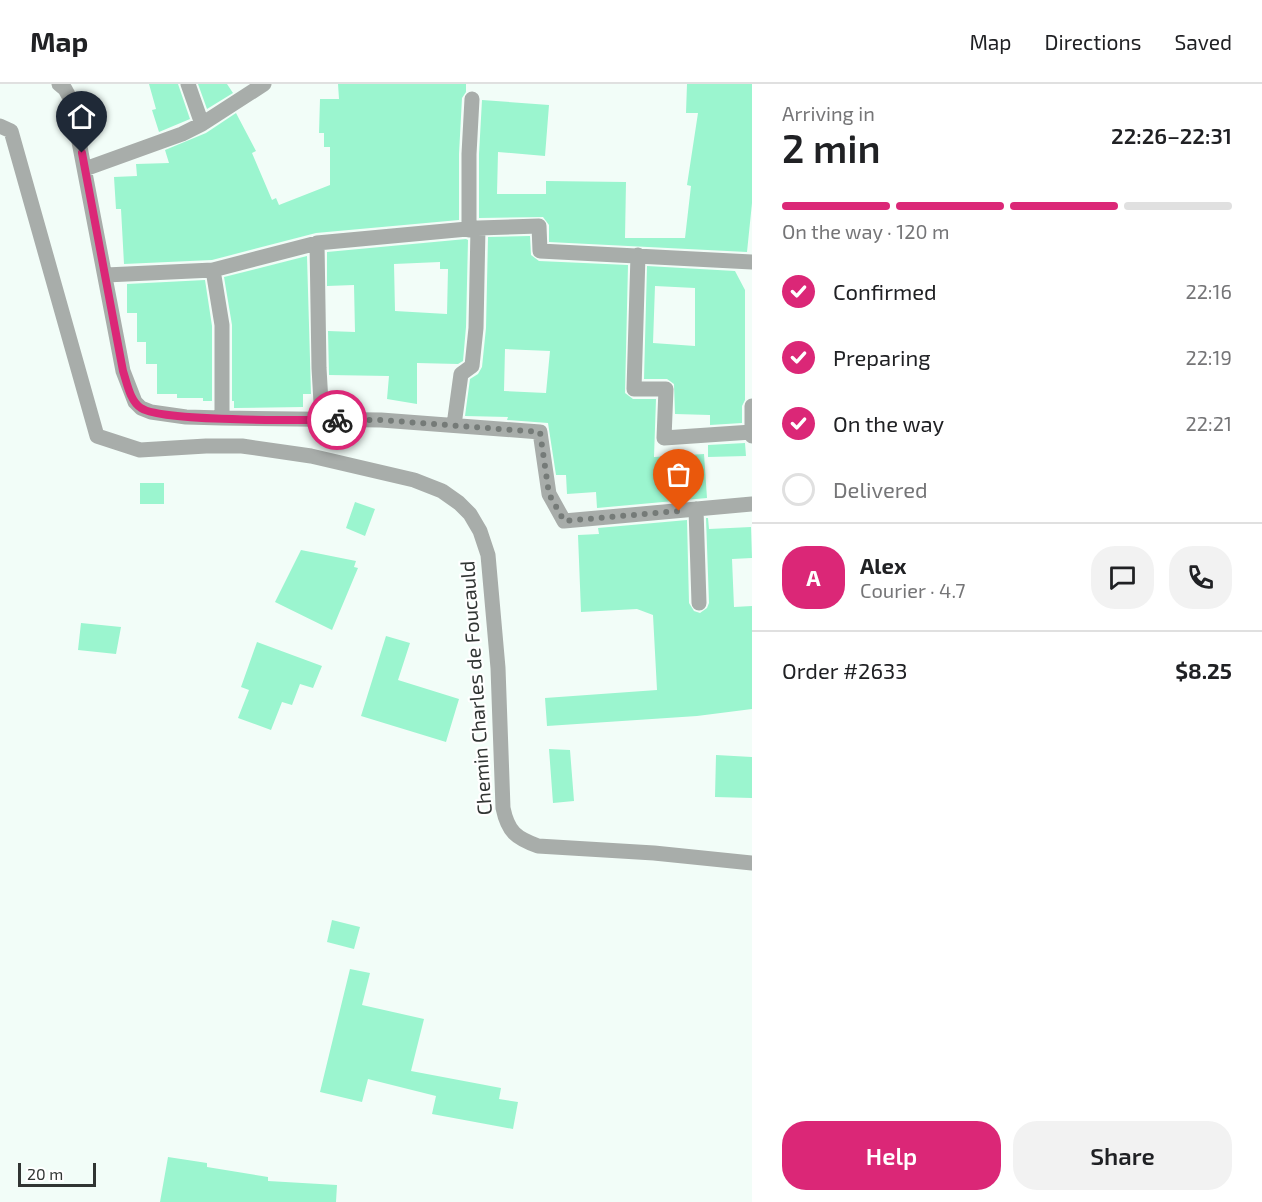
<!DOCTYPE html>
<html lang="en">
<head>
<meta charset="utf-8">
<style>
	:root { --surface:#fff; --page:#f2f2f2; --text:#202124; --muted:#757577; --line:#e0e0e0; --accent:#db2777 }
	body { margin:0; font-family:"Exo 2",sans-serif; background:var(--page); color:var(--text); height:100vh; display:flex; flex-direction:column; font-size:22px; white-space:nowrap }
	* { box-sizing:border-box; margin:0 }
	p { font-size:20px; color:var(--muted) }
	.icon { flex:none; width:33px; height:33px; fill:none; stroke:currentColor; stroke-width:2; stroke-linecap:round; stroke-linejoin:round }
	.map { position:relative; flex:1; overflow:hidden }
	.drawer { display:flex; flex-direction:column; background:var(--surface); width:510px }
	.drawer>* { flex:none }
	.scale { position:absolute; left:18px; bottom:15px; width:78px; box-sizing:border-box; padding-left:6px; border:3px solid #313533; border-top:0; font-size:16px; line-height:21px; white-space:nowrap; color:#313533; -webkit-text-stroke:4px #fff; paint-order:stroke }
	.pin { position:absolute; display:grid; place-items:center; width:51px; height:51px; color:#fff; margin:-62px -26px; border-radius:50% 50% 50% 0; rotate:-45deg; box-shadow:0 0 6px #0007 }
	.pin .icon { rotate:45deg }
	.courier { position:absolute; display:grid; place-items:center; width:60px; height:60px; margin:-30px; border:4px solid #db2777; border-radius:50%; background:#fff; color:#222; box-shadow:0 2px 8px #0007 }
	.head em { font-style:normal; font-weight:600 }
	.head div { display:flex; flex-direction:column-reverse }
	.head { display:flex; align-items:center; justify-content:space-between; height:102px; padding:0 30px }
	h1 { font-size:39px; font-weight:600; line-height:45px }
	.bar { display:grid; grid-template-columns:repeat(4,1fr); gap:9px 6px; align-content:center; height:72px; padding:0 30px }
	.bar i { height:8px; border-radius:4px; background:var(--line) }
	.bar .current { background:var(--accent) }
	.bar p { grid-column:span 4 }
	.line { display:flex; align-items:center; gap:15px; padding:0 30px; border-top:2px solid var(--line) }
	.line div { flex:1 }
	.round { display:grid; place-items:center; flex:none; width:63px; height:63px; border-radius:24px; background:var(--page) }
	ol { padding:0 30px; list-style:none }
	li { display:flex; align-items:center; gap:18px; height:66px }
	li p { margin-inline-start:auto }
	li .icon { padding:6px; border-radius:50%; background:var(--accent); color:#fff; stroke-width:4 }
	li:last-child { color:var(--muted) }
	li i { width:33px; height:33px; border:3px solid var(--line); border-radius:50% }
	.button { display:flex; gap:12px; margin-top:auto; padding:12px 30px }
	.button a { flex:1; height:69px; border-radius:24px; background:var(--accent); color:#fff; font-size:24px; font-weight:600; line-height:69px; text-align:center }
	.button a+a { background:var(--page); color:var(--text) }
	header { display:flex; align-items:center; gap:36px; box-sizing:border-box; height:84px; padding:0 30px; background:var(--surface); border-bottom:2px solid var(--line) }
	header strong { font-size:28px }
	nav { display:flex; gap:33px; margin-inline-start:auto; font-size:21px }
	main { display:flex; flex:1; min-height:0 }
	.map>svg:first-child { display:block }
	.building { fill:#9bf5cf; fill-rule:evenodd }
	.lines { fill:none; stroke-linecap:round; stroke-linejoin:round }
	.street { stroke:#a8adaa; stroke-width:15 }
	.done { stroke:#757b78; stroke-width:6; stroke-dasharray:0 10.8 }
	.route { stroke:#db2777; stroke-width:8 }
	.labels { text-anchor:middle; stroke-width:4.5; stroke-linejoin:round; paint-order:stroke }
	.street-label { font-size:20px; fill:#313533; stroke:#fff }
</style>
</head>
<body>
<header>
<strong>Map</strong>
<nav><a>Map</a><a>Directions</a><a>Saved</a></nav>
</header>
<main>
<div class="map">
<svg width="752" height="1118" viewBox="0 0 752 1118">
	<rect width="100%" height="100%" fill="#f2fdf8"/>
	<path class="building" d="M149 0H178L190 35 159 48 152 26 156 25Z
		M198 0H227L233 9 207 25Z
		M338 0H466V8L462 14 459 70V136L316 149 212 176 124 180 121 125H116L114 93 137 92 136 80 169 79 165 66 206 49 236 29 256 67 252 69 272 116 276 114 279 121 330 101V63H324V49H319L320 15H339Z
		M687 0H752V119L747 168 549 158V141L543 133 479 134V70L482 16 549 21 545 72 498 68 497 110H546V97L626 98 625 154H685L691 102 687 101 698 29H686Z
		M530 152 531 171 539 177 628 181 625 309 633 315H656L654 373 704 370 707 414 597 424 596 408 567 410 566 391H556L548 339 507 336 508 333 465 332 470 295 478 290 482 283 486 244 488 153ZM505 265 550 267 546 309 504 307Z
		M466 155 468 156 466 243 463 277 458 280 417 279V320L387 315 389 292 329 291 328 247 355 248 354 201 327 202V168ZM440 178V185H448L447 230 395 227 394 180Z
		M307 172 311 310H303V323L234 324V317H232V241L224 193Z
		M647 182 735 187 745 206V316L742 322V339L710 341V331L675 330 674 300 667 295H644ZM655 202 695 204V262L653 259Z
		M205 196 212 242V317H203V314H177V310H157V280H146V258H137V229H127V200Z
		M745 359 746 372 708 373V361Z
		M140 399H164V420H140Z
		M355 418 375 425 365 452 346 444Z
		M706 434H708L709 445 751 443 752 474 732 475 734 523 752 522V625L697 632 547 642 545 614 657 606 653 531 637 525 581 528 578 451 599 450 598 444 687 436 689 519 694 527 700 529 707 524 709 519Z
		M301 466 356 477 354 483 358 484 332 546 275 518Z
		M81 539 121 543 116 570 78 566Z
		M386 552 410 559 398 596 459 615 446 658 361 632Z
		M257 558 322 582 313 604 300 600 292 621 282 618 271 646 238 634 249 606 241 603Z
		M549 665 570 666 574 717 553 719Z
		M716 671 752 673V714L715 713Z
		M332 836 360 843 354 865 327 858Z
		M350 885 370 889 362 921 424 935 411 987 501 1004 499 1015 518 1018 513 1045 432 1030 436 1012 368 995 362 1018 320 1008Z
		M168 1073 207 1079V1083L268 1093V1097L337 1101 336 1118H160Z"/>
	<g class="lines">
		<path class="street" d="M59 0 65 5 71 16 123 287 135 318 141 324 151 328 186 333 222 334 381 336 540 348 549 410 564 437 752 420
			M188 0 202 40
			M0 42 11 47 97 352 140 366 206 362H242L311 372 414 396 442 407 459 419 470 430 480 447 488 471 498 584 503 724C508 748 516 754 538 762L654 769 752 779
			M85 85 182 50 202 40 264 0
			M469 146V70L472 15
			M317 159 319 284 322 336
			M638 171 634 305H666L664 354 752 348
			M213 186 222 241V334
			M106 191 213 186 317 159 478 144 539 142 540 167 752 178
			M752 322V352
			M454 341 461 290 472 282 476 244 478 144
			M696 425 699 519"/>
	</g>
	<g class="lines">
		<path class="done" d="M337 336H381L540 348 549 410 564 437 679 427"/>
		<path class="route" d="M82 69 123 287C127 299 130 317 141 324 160 338 305 336 337 336"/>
	</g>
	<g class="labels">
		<g class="street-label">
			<text transform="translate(476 604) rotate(-94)" y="7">Chemin Charles de Foucauld</text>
		</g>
	</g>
</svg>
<div class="scale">20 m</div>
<div class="pin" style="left:679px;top:427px;background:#ea580c"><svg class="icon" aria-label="bag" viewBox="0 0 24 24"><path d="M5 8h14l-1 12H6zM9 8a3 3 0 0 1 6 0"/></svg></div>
<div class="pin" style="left:82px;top:69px;background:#1f2937"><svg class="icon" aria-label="home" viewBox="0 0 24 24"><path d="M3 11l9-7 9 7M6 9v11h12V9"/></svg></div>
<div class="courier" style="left:337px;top:336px"><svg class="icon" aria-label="bike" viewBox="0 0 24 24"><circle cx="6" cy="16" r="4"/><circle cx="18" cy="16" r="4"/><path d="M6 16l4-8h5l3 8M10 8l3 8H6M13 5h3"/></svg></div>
</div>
<section class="drawer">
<div class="head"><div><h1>2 min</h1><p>Arriving in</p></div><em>22:26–22:31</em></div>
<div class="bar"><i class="current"></i><i class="current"></i><i class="current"></i><i></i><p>On the way · 120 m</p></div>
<ol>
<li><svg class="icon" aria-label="check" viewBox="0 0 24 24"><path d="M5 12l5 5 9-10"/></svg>Confirmed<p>22:16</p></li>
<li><svg class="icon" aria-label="check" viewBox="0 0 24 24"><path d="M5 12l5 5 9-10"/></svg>Preparing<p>22:19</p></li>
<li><svg class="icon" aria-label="check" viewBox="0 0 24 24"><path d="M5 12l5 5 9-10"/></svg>On the way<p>22:21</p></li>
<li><i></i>Delivered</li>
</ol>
<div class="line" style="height:108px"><b class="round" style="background:var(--accent);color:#fff">A</b><div><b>Alex</b><p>Courier · 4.7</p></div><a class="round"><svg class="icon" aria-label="chat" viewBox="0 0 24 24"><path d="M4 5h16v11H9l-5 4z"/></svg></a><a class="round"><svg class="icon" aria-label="phone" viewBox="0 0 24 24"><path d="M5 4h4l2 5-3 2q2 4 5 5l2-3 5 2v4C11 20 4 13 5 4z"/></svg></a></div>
<div class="line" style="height:78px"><div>Order #2633</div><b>$8.25</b></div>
<div class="button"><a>Help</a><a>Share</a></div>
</section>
</main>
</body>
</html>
